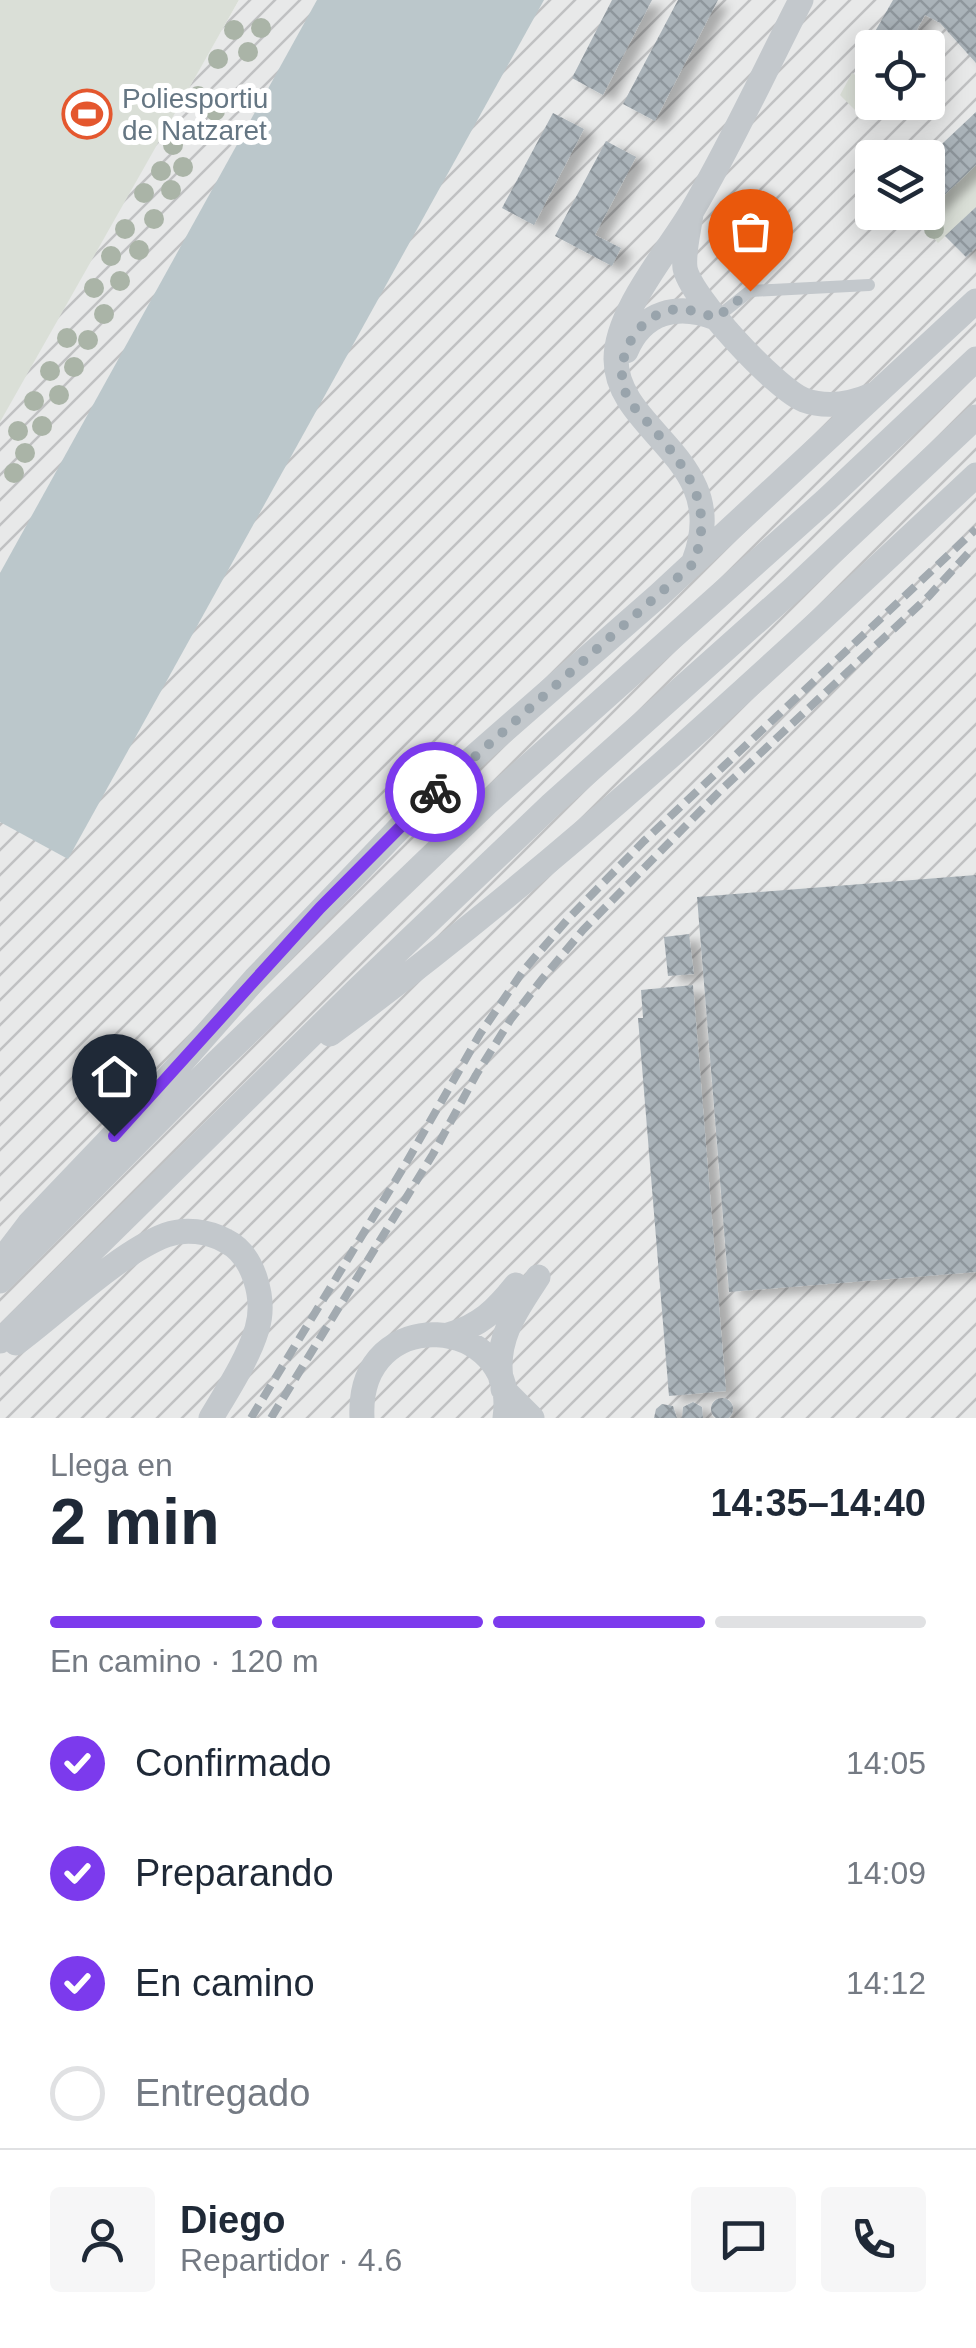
<!DOCTYPE html>
<html lang="es">
<head>
<meta charset="utf-8">
<style>
	:root { --surface:#fff; --page:#f6f6f7; --text:#1f2937; --muted:#747a83; --line:#e0e1e3; --accent:#7c3aed }
	body { margin:0; font-family:Helvetica,sans-serif; background:var(--page); color:var(--text); height:100vh; display:flex; flex-direction:column; font-size:38px; white-space:nowrap }
	* { box-sizing:border-box; margin:0 }
	p { font-size:32px; color:var(--muted) }
	.icon { flex:none; width:55px; height:55px; fill:none; stroke:currentColor; stroke-width:2; stroke-linecap:round; stroke-linejoin:round }
	.map { position:relative; height:1418px; overflow:hidden }
	.details { display:flex; flex-direction:column; background:var(--surface); flex:1 }
	.details>* { flex:none }
	.buttons { position:absolute; left:855px; top:30px; display:grid; gap:20px }
	.buttons a { display:grid; place-items:center; width:90px; height:90px; border-radius:10px; background:var(--surface); box-shadow:0 5px 25px #0003; font-size:50px }
	.pin { position:absolute; display:grid; place-items:center; width:85px; height:85px; color:#fff; margin:-102px -42px; border-radius:50% 50% 50% 0; rotate:-45deg; box-shadow:0 0 10px #0007 }
	.pin .icon { rotate:45deg }
	.courier { position:absolute; display:grid; place-items:center; width:100px; height:100px; margin:-50px; border:8px solid #7c3aed; border-radius:50%; background:#fff; color:#222; box-shadow:0 2px 12px #0007 }
	.headline em { font-style:normal; font-weight:600 }
	.headline div { display:flex; flex-direction:column-reverse }
	.headline { display:flex; align-items:center; justify-content:space-between; height:170px; padding:0 50px }
	h1 { font-size:65px; font-weight:600; line-height:75px }
	.bar { display:grid; grid-template-columns:repeat(4,1fr); gap:15px 10px; align-content:center; height:120px; padding:0 50px }
	.bar i { height:12px; border-radius:8px; background:var(--line) }
	.bar .active { background:var(--accent) }
	.bar p { grid-column:span 4 }
	.line { display:flex; align-items:center; gap:25px; padding:0 50px; border-top:2px solid var(--line) }
	.line div { flex:1 }
	.round { display:grid; place-items:center; flex:none; width:105px; height:105px; border-radius:10px; background:var(--page) }
	ol { padding:0 50px; list-style:none }
	li { display:flex; align-items:center; gap:30px; height:110px }
	li p { margin-inline-start:auto }
	li .icon { padding:10px; border-radius:50%; background:var(--accent); color:#fff; stroke-width:4 }
	li:last-child { color:var(--muted) }
	li i { width:55px; height:55px; border:5px solid var(--line); border-radius:50% }
	.map>svg:first-child { display:block }
	.industrial { fill:url(#industrial-furrows); fill-rule:evenodd }
	.green { fill:#dadfd7 }
	.water { fill:#bbc7cb }
	.building { fill:url(#building-cross-hatch); filter:url(#shadow) }
	.lines { fill:none; stroke-linecap:round; stroke-linejoin:round }
	.service { stroke:#c3c8cc; stroke-width:12 }
	.minor { stroke:#c3c8cc; stroke-width:25 }
	.rail { stroke:#a2aab0; stroke-width:8; stroke-dasharray:15 8; stroke-linecap:butt }
	.tree { fill:#aab4a7 }
	.done { stroke:#99a4ac; stroke-width:10; stroke-dasharray:0 18 }
	.route { stroke:#7c3aed; stroke-width:12 }
	.labels { text-anchor:middle; stroke-width:10; stroke-linejoin:round; paint-order:stroke }
	.poi-label { font-size:28px; fill:#657683; stroke:#fff; text-anchor:start }
</style>
</head>
<body>
<div class="map">
<svg width="976" height="1418" viewBox="0 0 976 1418">
	<defs>
		<pattern id="industrial-furrows" width="10" height="10" patternUnits="userSpaceOnUse" patternTransform="scale(2.5)"><rect width="10" height="10" fill="#e8e9e9"/><path d="M-1 1l2-2M0 10L10 0M9 11l2-2" fill="none" stroke="#c0c1c2"/></pattern>
		<pattern id="building-cross-hatch" width="8" height="8" patternUnits="userSpaceOnUse" patternTransform="scale(2.5)"><rect width="8" height="8" fill="#aab3b9"/><path d="M0 0l8 8M0 8l8-8" fill="none" stroke="#8e969c"/></pattern>
		<filter id="shadow"><feDropShadow dx="11" dy="6" stdDeviation="5" flood-color="#0004"/></filter>
	</defs>
	<rect width="100%" height="100%" fill="#fafaf8"/>
	<path class="industrial" d="M239 0H976V1418H0V418ZM872 48H928V102H872ZM872 158H928V212H872Z"/>
	<path class="green" d="M0 0H239L0 422Z
		M852 73 872 85V94L855 110 840 95Z
		M976 165V207L938 243 917 220Z"/>
	<path class="water" d="M317 0H544L68 859 0 822V573Z"/>
	<path class="building" d="M612 0H652L603 95 572 78Z
		M678 0H718L655 121 623 104Z
		M893 0H976V63L940 23 925 15 907 48H872V53L865 49Z
		M976 112V165L928 211V157Z
		M553 113 584 129 534 225 502 208Z
		M606 141 636 157 595 235 621 248 612 266 555 236Z
		M976 207V248L966 257 945 236Z
		M976 875V1272L729 1292 697 897Z
		M689 934 694 974 668 976 664 937Z
		M693 985 726 1391 669 1396 638 1018H643L641 990Z
		M711 1409a11 11 0 1 1 22 0a11 11 0 1 1-22 0Z
		M693 1402 702 1407 703 1418H682L683 1407Z
		M662 1404 673 1406 677 1418H654L656 1409Z"/>
	<g class="lines">
		<path class="service" d="M716 318 750 291 869 285"/>
		<path class="minor" d="M691 214C689 230 683 252 685 268 690 297 777 390 804 400 826 408 851 404 872 395
			M626 351C643 311 678 303 716 318
			M694 561C734 460 616 432 616 359 616 311 669 250 692 211 732 143 765 70 801 0
			M330 1034C560 865 768 670 976 475
			M0 1262 29 1224 158 1089 255 979 435 791 659 595 976 301
			M0 1281 216 1063 486 804 825 501 976 359
			M448 1335C480 1326 496 1310 516 1285
			M0 1341 358 989 552 804 793 589 976 417
			M16 1343C58 1312 120 1252 166 1235 185 1228 208 1231 226 1241 254 1255 266 1299 257 1329 248 1359 227 1391 211 1418
			M501 1379C495 1338 517 1309 538 1277
			M503 1389 532 1418
			M362 1418C356 1300 520 1314 505 1418"/>
		<path class="rail" d="M251 1418 405 1165 480 1034 523 971 567 920 644 841 976 529
			M271 1418 433 1154 476 1075 511 1019 543 978 583 930 721 790 929 596 972 549"/>
	</g>
	<g class="tree">
		<circle cx="261" cy="28" r="10"/>
		<circle cx="234" cy="30" r="10"/>
		<circle cx="248" cy="52" r="10"/>
		<circle cx="218" cy="59" r="10"/>
		<circle cx="198" cy="96" r="10"/>
		<circle cx="215" cy="111" r="10"/>
		<circle cx="202" cy="135" r="10"/>
		<circle cx="173" cy="145" r="10"/>
		<circle cx="183" cy="167" r="10"/>
		<circle cx="161" cy="171" r="10"/>
		<circle cx="171" cy="190" r="10"/>
		<circle cx="144" cy="193" r="10"/>
		<circle cx="154" cy="219" r="10"/>
		<circle cx="125" cy="229" r="10"/>
		<circle cx="934" cy="229" r="10"/>
		<circle cx="139" cy="250" r="10"/>
		<circle cx="111" cy="256" r="10"/>
		<circle cx="120" cy="281" r="10"/>
		<circle cx="94" cy="288" r="10"/>
		<circle cx="104" cy="314" r="10"/>
		<circle cx="67" cy="338" r="10"/>
		<circle cx="88" cy="340" r="10"/>
		<circle cx="74" cy="367" r="10"/>
		<circle cx="50" cy="371" r="10"/>
		<circle cx="59" cy="395" r="10"/>
		<circle cx="34" cy="401" r="10"/>
		<circle cx="42" cy="426" r="10"/>
		<circle cx="18" cy="431" r="10"/>
		<circle cx="25" cy="453" r="10"/>
		<circle cx="14" cy="473" r="10"/>
	</g>
	<g class="lines">
		<path class="done" d="M435 792 693 564C716 506 688 470 651 426 641 415 628 403 624 388 615 356 637 317 671 310 685 307 702 313 716 318L750 291"/>
		<path class="route" d="M114 1136 320 908 435 792"/>
	</g>
	<defs>
		<g id="stadium-ring" transform="scale(2.5)"><circle r="9.5" fill="#fff" stroke="#e4572e" stroke-width="1.5"/><path d="M0-5a6.5 5 0 1 0 0 10a6.5 5 0 1 0 0-10ZM-3.5-1.8h7v3.6h-7Z" fill="#e4572e"/></g>
	</defs>
	<g fill-rule="evenodd">
		<use href="#stadium-ring" x="87" y="114"/>
	</g>
	<g class="labels">
		<g class="poi-label">
			<text x="122" y="108">Poliesportiu<tspan x="122" dy="32">de Natzaret</tspan></text>
		</g>
	</g>
</svg>
<div class="buttons">
<a><svg class="icon" aria-label="locate" viewBox="0 0 24 24"><circle cx="12" cy="12" r="6"/><path d="M12 2v4M12 18v4M2 12h4M18 12h4"/></svg></a>
<a><svg class="icon" aria-label="layers" viewBox="0 0 24 24"><path d="M12 4l9 5-9 5-9-5zM3 14l9 5 9-5"/></svg></a>
</div>
<div class="pin" style="left:750px;top:291px;background:#ea580c"><svg class="icon" aria-label="bag" viewBox="0 0 24 24"><path d="M5 8h14l-1 12H6zM9 8a3 3 0 0 1 6 0"/></svg></div>
<div class="pin" style="left:114px;top:1136px;background:#1f2937"><svg class="icon" aria-label="home" viewBox="0 0 24 24"><path d="M3 11l9-7 9 7M6 9v11h12V9"/></svg></div>
<div class="courier" style="left:435px;top:792px"><svg class="icon" aria-label="bike" viewBox="0 0 24 24"><circle cx="6" cy="16" r="4"/><circle cx="18" cy="16" r="4"/><path d="M6 16l4-8h5l3 8M10 8l3 8H6M13 5h3"/></svg></div>
</div>
<section class="details">
<div class="headline"><div><h1>2 min</h1><p>Llega en</p></div><em>14:35–14:40</em></div>
<div class="bar"><i class="active"></i><i class="active"></i><i class="active"></i><i></i><p>En camino · 120 m</p></div>
<ol>
<li><svg class="icon" aria-label="check" viewBox="0 0 24 24"><path d="M5 12l5 5 9-10"/></svg>Confirmado<p>14:05</p></li>
<li><svg class="icon" aria-label="check" viewBox="0 0 24 24"><path d="M5 12l5 5 9-10"/></svg>Preparando<p>14:09</p></li>
<li><svg class="icon" aria-label="check" viewBox="0 0 24 24"><path d="M5 12l5 5 9-10"/></svg>En camino<p>14:12</p></li>
<li><i></i>Entregado</li>
</ol>
<div class="line" style="height:180px"><a class="round"><svg class="icon" aria-label="person" viewBox="0 0 24 24"><circle cx="12" cy="8" r="4"/><path d="M4 21q1-7 8-7t8 7"/></svg></a><div><b>Diego</b><p>Repartidor · 4.6</p></div><a class="round"><svg class="icon" aria-label="chat" viewBox="0 0 24 24"><path d="M4 5h16v11H9l-5 4z"/></svg></a><a class="round"><svg class="icon" aria-label="phone" viewBox="0 0 24 24"><path d="M5 4h4l2 5-3 2q2 4 5 5l2-3 5 2v4C11 20 4 13 5 4z"/></svg></a></div>
</section>
</body>
</html>
